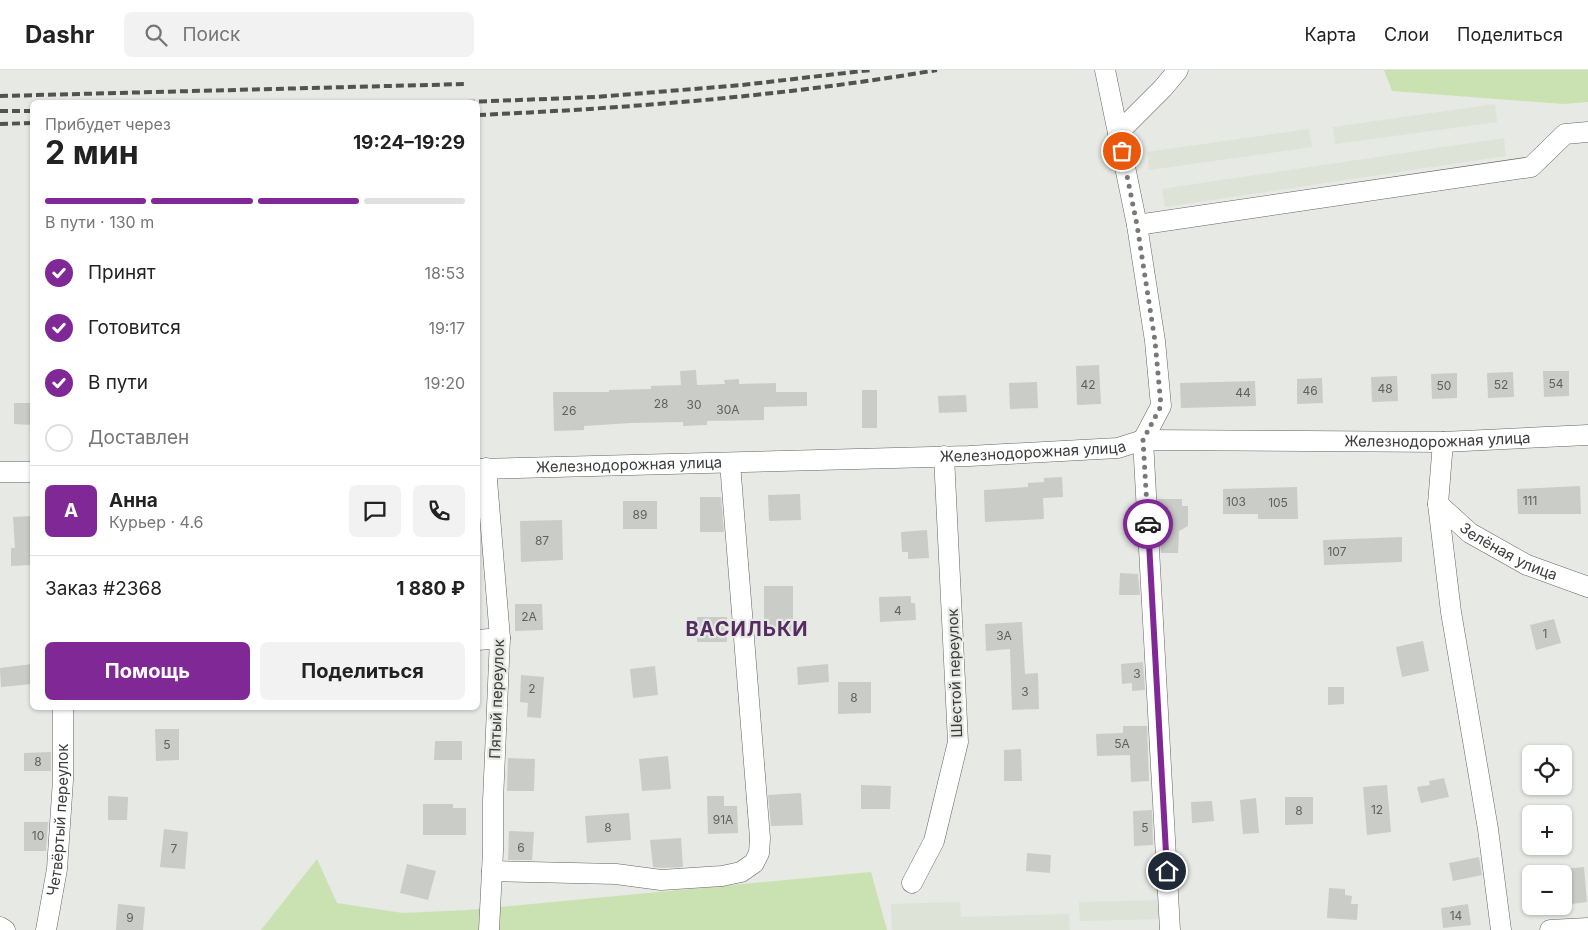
<!DOCTYPE html>
<html lang="ru">
<head>
<meta charset="utf-8">
<style>
	:root { --surface:#fff; --page:#f2f2f2; --text:#222; --muted:#767676; --line:#e0e0e0; --accent:#7f2896 }
	body { margin:0; font-family:Inter,sans-serif; background:var(--page); color:var(--text); height:100vh; display:flex; flex-direction:column; font-size:19px; white-space:nowrap }
	* { box-sizing:border-box; margin:0 }
	p { font-size:16px; color:var(--muted) }
	.icon { flex:none; width:28px; height:28px; fill:none; stroke:currentColor; stroke-width:2; stroke-linecap:round; stroke-linejoin:round }
	.map { position:relative; flex:1; overflow:hidden }
	.drawer { position:absolute; left:30px; top:30px; width:450px; height:610px; display:flex; flex-direction:column; background:var(--surface); border-radius:8px; box-shadow:0 1px 4px #0004 }
	.drawer>* { flex:none }
	.fabs { position:absolute; left:1522px; top:675px; display:grid; gap:10px }
	.fabs a { display:grid; place-items:center; width:50px; height:50px; border-radius:8px; background:var(--surface); box-shadow:0 1px 4px #0004; font-size:25px }
	.pin { position:absolute; display:grid; place-items:center; width:42px; height:42px; color:#fff; margin:-21px; border:2px solid #fff; border-radius:50%; box-shadow:0 1px 5px #0007 }
	.courier { position:absolute; display:grid; place-items:center; width:50px; height:50px; margin:-25px; border:4px solid #7f2896; border-radius:50%; background:#fff; color:#222; box-shadow:0 1px 6px #0007 }
	.headline em { font-style:normal; font-weight:700 }
	.headline div { display:flex; flex-direction:column-reverse }
	.headline { display:flex; align-items:center; justify-content:space-between; height:85px; padding:0 15px }
	h1 { font-size:32px; font-weight:700; line-height:38px }
	.bar { display:grid; grid-template-columns:repeat(4,1fr); gap:8px 5px; align-content:center; height:60px; padding:0 15px }
	.bar i { height:6px; border-radius:4px; background:var(--line) }
	.bar .on { background:var(--accent) }
	.bar p { grid-column:span 4 }
	.line { display:flex; align-items:center; gap:12px; padding:0 15px; border-top:1px solid var(--line) }
	.line div { flex:1 }
	.round { display:grid; place-items:center; flex:none; width:52px; height:52px; border-radius:8px; background:var(--page) }
	ol { padding:0 15px; list-style:none }
	li { display:flex; align-items:center; gap:15px; height:55px }
	li p { margin-inline-start:auto }
	li .icon { padding:5px; border-radius:50%; background:var(--accent); color:#fff; stroke-width:4 }
	li:last-child { color:var(--muted) }
	li i { width:28px; height:28px; border:2px solid var(--line); border-radius:50% }
	.action { display:flex; gap:10px; margin-top:auto; padding:10px 15px }
	.action a { flex:1; height:58px; border-radius:8px; background:var(--accent); color:#fff; font-size:20px; font-weight:700; line-height:58px; text-align:center }
	.action a+a { background:var(--page); color:var(--text) }
	header { display:flex; align-items:center; gap:30px; box-sizing:border-box; height:70px; padding:0 25px; background:var(--surface); border-bottom:1px solid var(--line) }
	header strong { font-size:24px }
	nav { display:flex; gap:28px; margin-inline-start:auto; font-size:18px }
	.search { width:350px; height:45px; background:var(--page); display:flex; align-items:center; gap:12px; box-sizing:border-box; padding:0 18px; border-radius:8px; color:var(--muted); font-size:19px }
	.map>svg:first-child { display:block }
	.built { fill:#dde3d7 }
	.green { fill:#cae2b2 }
	.building { fill:#caccc8 }
	.lines { fill:none; stroke-linecap:round; stroke-linejoin:round }
	.minor-casing { stroke:#636561; stroke-width:21 }
	.minor { stroke:#fff; stroke-width:20 }
	.rail { stroke:#515350; stroke-width:4; stroke-dasharray:8 4; stroke-linecap:butt }
	.done { stroke:#787976; stroke-width:5; stroke-dasharray:0 9 }
	.route { stroke:#7f2896; stroke-width:6 }
	.labels { text-anchor:middle; stroke-width:4.5; stroke-linejoin:round; paint-order:stroke }
	.number-label { font-size:12px; fill:#60615e }
	.street-label { font-size:15px; fill:#3c3d3b; stroke:#e7e9e5 }
	.district-label { font-size:20px; font-weight:bold; letter-spacing:1px; fill:#552c61; stroke:#e7e9e5 }
</style>
</head>
<body>
<header>
<strong>Dashr</strong>
<div class="search"><svg class="icon" aria-label="search" viewBox="0 0 24 24"><circle cx="10" cy="10" r="6"/><path d="M15 15l6 6"/></svg>Поиск</div>
<nav><a>Карта</a><a>Слои</a><a>Поделиться</a></nav>
</header>
<div class="map">
<svg width="1588" height="860" viewBox="0 0 1588 860">
	<rect width="100%" height="100%" fill="#e7e9e5"/>
	<path class="built" d="M1495 34 1497 52 1335 74 1333 57Z
		M1309 59 1312 77 1149 100 1147 82Z
		M1504 68 1506 86 1165 137 1162 119Z
		M1163 830V849L1080 851 1079 832Z
		M960 832 961 847 1069 844 1070 860H892L891 834Z"/>
	<path class="green" d="M1384 0H1588V32L1564 34 1392 21Z
		M317 789 337 833 403 843 468 840 871 802 887 860H261Z"/>
	<path class="building" d="M1099 295 1101 334 1077 335 1076 296Z
		M696 300 697 315 725 314 724 310 739 309V314L776 313V322H807V336L764 337V350L707 351V355L683 356V352L631 353 584 356V360L554 361 553 322H609V320L651 319V316L681 315 680 301Z
		M1543 301H1569V326L1544 327Z
		M1513 302 1514 327 1488 328 1487 303Z
		M1457 303V328L1432 329 1431 304Z
		M1397 306 1398 331 1372 332 1371 307Z
		M1322 308 1323 333 1297 334V309Z
		M1255 311 1256 336 1181 338 1180 313Z
		M1037 312 1038 338 1010 339 1009 313Z
		M862 320H877V358H862Z
		M966 325 967 342 939 343 938 326Z
		M14 333H32V355L14 354Z
		M1062 407 1063 427 1043 428 1044 449 985 452 984 420 1028 417V413L1044 412V408Z
		M1580 416 1581 444H1518L1517 419Z
		M1297 417 1298 449H1258V444H1223V419Z
		M800 424 801 450 769 451 768 425Z
		M700 427H721L724 462H700Z
		M1158 429H1182V436H1188V456L1179 461 1178 483H1161Z
		M623 431H657V459H623Z
		M32 446V495L11 496V478H15L13 447Z
		M562 450 563 490 521 492 520 451Z
		M927 460 929 488 908 489V482H902L901 462Z
		M1402 467V492L1324 495 1323 470Z
		M1120 503 1138 504 1140 525H1119Z
		M764 516H793V562L764 563Z
		M911 526V533H915L916 550 880 552 879 527Z
		M515 534H542L543 560 515 561Z
		M697 547H727V572H697Z
		M1554 549 1561 573 1536 580 1530 555Z
		M1022 552 1025 604 1038 603 1039 639 1012 640 1010 579 986 581 985 554Z
		M1423 571 1429 601 1402 607 1396 577Z
		M1143 592 1145 620 1132 621V613L1122 614 1121 594Z
		M32 594V614L1 617 0 598Z
		M828 594 829 612 798 615 797 597Z
		M655 596 658 625 633 628 630 599Z
		M521 605 544 607 541 648 527 647 528 633 520 632Z
		M838 612H871V643L838 644Z
		M1328 617H1344V634L1328 635Z
		M1123 656H1147L1149 711 1131 712 1130 685 1097 686 1096 664 1123 663Z
		M155 659H179V690L156 691Z
		M435 671H462V690H434Z
		M1021 679 1022 711H1004V680Z
		M51 682V701H24V683Z
		M668 686 671 719 642 721 639 689Z
		M508 688 535 689 534 721H507Z
		M1444 708 1449 727 1421 733 1417 717 1430 715 1429 711Z
		M861 715 891 716 890 739H861Z
		M1387 715 1391 762 1367 765 1363 717Z
		M801 723 803 755 771 756 768 725Z
		M108 726 128 727 127 750H108Z
		M707 726H724V736H737L738 763 708 764Z
		M1285 727H1313V754L1285 755Z
		M1256 728 1259 763 1243 764 1240 730Z
		M1212 731 1214 751 1192 753 1191 732Z
		M423 734H453V738H466V765H423Z
		M1152 740 1153 775 1134 776 1133 741Z
		M629 743 631 770 587 773 585 746Z
		M24 752H48L46 781H24Z
		M164 759 188 762 185 799 160 797Z
		M509 761 534 762 532 790H508Z
		M681 768 683 797 661 798 653 797 650 770Z
		M1027 783 1051 785 1050 803 1026 801Z
		M1479 787 1482 805 1453 811 1449 793Z
		M407 794 436 801 428 830 400 823Z
		M1584 797 1587 832 1564 835V799Z
		M1329 818 1345 819V825L1352 826 1351 834H1358L1357 850 1327 848Z
		M118 834 145 837 143 860H116Z
		M1468 834 1471 855 1443 858 1441 838Z"/>
	<g class="lines">
		<g class="minor-casing">
			<g id="minor">
				<path d="M1105 0 1137 155 1155 271 1161 336 1143 370 1170 860"/>
				<path d="M1118 63 1163 18 1178 0"/>
				<path d="M1137 155 1531 97 1565 64 1588 62"/>
				<path d="M1443 372 1438 434 1451 542 1488 759 1501 860"/>
				<path d="M486 398 500 568 493 731V781L489 860"/>
				<path id="s1" d="M478 399 969 386 1118 378 1143 370 1443 372 1588 365"/>
				<path d="M0 402H32"/>
				<path id="s2" d="M1438 434 1470 463 1527 495 1588 517"/>
				<path d="M478 570 500 568"/>
				<path d="M492 801 616 804 661 810 722 806 741 802 754 793 759 783 760 768 730 393"/>
				<path d="M912 813 934 771 958 672 944 386"/>
				<path d="M0 857 5 860"/>
				<path id="s3" d="M46 860 57 799 63 710V638"/>
				<path d="M1550 860 1588 858"/>
			</g>
		</g>
		<use href="#minor" class="minor"/>
		<path class="rail" d="M0 26 466 14
			M467 32 596 27 742 15 871 0
			M0 41H32
			M478 45C632 38 785 26 937 0
			M0 54 32 53"/>
	</g>
	<g class="lines">
		<path class="done" d="M1122 81 1137 155 1155 271 1161 336 1143 370 1148 454"/>
		<path class="route" d="M1148 454 1167 801"/>
	</g>
	<g class="labels">
		<g class="number-label">
			<text x="1556" y="318">54</text>
			<text x="1088" y="319">42</text>
			<text x="1501" y="319">52</text>
			<text x="1444" y="320">50</text>
			<text x="1385" y="323">48</text>
			<text x="1310" y="325">46</text>
			<text x="1243" y="327">44</text>
			<text x="661" y="338">28</text>
			<text x="694" y="339">30</text>
			<text x="728" y="344">30А</text>
			<text x="569" y="345">26</text>
			<text x="1530" y="435">111</text>
			<text x="1236" y="436">103</text>
			<text x="1278" y="437">105</text>
			<text x="640" y="449">89</text>
			<text x="542" y="475">87</text>
			<text x="1337" y="486">107</text>
			<text x="898" y="545">4</text>
			<text x="529" y="551">2А</text>
			<text x="1545" y="568">1</text>
			<text x="1004" y="570">3А</text>
			<text x="1137" y="608">3</text>
			<text x="532" y="623">2</text>
			<text x="1025" y="626">3</text>
			<text x="854" y="632">8</text>
			<text x="1122" y="678">5А</text>
			<text x="167" y="679">5</text>
			<text x="38" y="696">8</text>
			<text x="1377" y="744">12</text>
			<text x="1299" y="745">8</text>
			<text x="723" y="754">91А</text>
			<text x="608" y="762">8</text>
			<text x="1145" y="762">5</text>
			<text x="38" y="770">10</text>
			<text x="521" y="782">6</text>
			<text x="174" y="783">7</text>
			<text x="1456" y="850">14</text>
			<text x="130" y="852">9</text>
		</g>
		<g class="street-label">
			<text dy="5" stroke="none"><textPath href="#s1" startOffset="961">Железнодорожная улица</textPath></text>
			<text dy="5" stroke="none"><textPath href="#s1" startOffset="555">Железнодорожная улица</textPath></text>
			<text dy="5" stroke="none"><textPath href="#s1" startOffset="151">Железнодорожная улица</textPath></text>
			<text dy="5" stroke="none"><textPath href="#s2" startOffset="86">Зелёная улица</textPath></text>
			<text transform="translate(955 603) rotate(-92)" y="5">Шестой переулок</text>
			<text transform="translate(497 629) rotate(-88)" y="5">Пятый переулок</text>
			<text dy="5" stroke="none"><textPath href="#s3" startOffset="111">Четвёртый переулок</textPath></text>
		</g>
		<g class="district-label">
			<text x="747" y="566">ВАСИЛЬКИ</text>
		</g>
	</g>
</svg>
<div class="fabs">
<a><svg class="icon" aria-label="locate" viewBox="0 0 24 24"><circle cx="12" cy="12" r="6"/><path d="M12 2v4M12 18v4M2 12h4M18 12h4"/></svg></a>
<a>+</a>
<a>−</a>
</div>
<div class="pin" style="left:1122px;top:81px;background:#ea580c"><svg class="icon" aria-label="bag" viewBox="0 0 24 24"><path d="M5 8h14l-1 12H6zM9 8a3 3 0 0 1 6 0"/></svg></div>
<div class="pin" style="left:1167px;top:801px;background:#1f2937"><svg class="icon" aria-label="home" viewBox="0 0 24 24"><path d="M3 11l9-7 9 7M6 9v11h12V9"/></svg></div>
<div class="courier" style="left:1148px;top:454px"><svg class="icon" aria-label="car" viewBox="0 0 24 24"><path d="M5 17H2v-5l4-1 3-4h7l3 4 3 1v5h-3M9 17h6M6 11h13"/><circle cx="7" cy="17" r="2"/><circle cx="17" cy="17" r="2"/></svg></div>
<section class="drawer">
<div class="headline"><div><h1>2 мин</h1><p>Прибудет через</p></div><em>19:24–19:29</em></div>
<div class="bar"><i class="on"></i><i class="on"></i><i class="on"></i><i></i><p>В пути · 130 m</p></div>
<ol>
<li><svg class="icon" aria-label="check" viewBox="0 0 24 24"><path d="M5 12l5 5 9-10"/></svg>Принят<p>18:53</p></li>
<li><svg class="icon" aria-label="check" viewBox="0 0 24 24"><path d="M5 12l5 5 9-10"/></svg>Готовится<p>19:17</p></li>
<li><svg class="icon" aria-label="check" viewBox="0 0 24 24"><path d="M5 12l5 5 9-10"/></svg>В пути<p>19:20</p></li>
<li><i></i>Доставлен</li>
</ol>
<div class="line" style="height:90px"><b class="round" style="background:var(--accent);color:#fff">А</b><div><b>Анна</b><p>Курьер · 4.6</p></div><a class="round"><svg class="icon" aria-label="chat" viewBox="0 0 24 24"><path d="M4 5h16v11H9l-5 4z"/></svg></a><a class="round"><svg class="icon" aria-label="phone" viewBox="0 0 24 24"><path d="M5 4h4l2 5-3 2q2 4 5 5l2-3 5 2v4C11 20 4 13 5 4z"/></svg></a></div>
<div class="line" style="height:65px"><div>Заказ #2368</div><b>1 880 ₽</b></div>
<div class="action"><a>Помощь</a><a>Поделиться</a></div>
</section>
</div>
</body>
</html>
